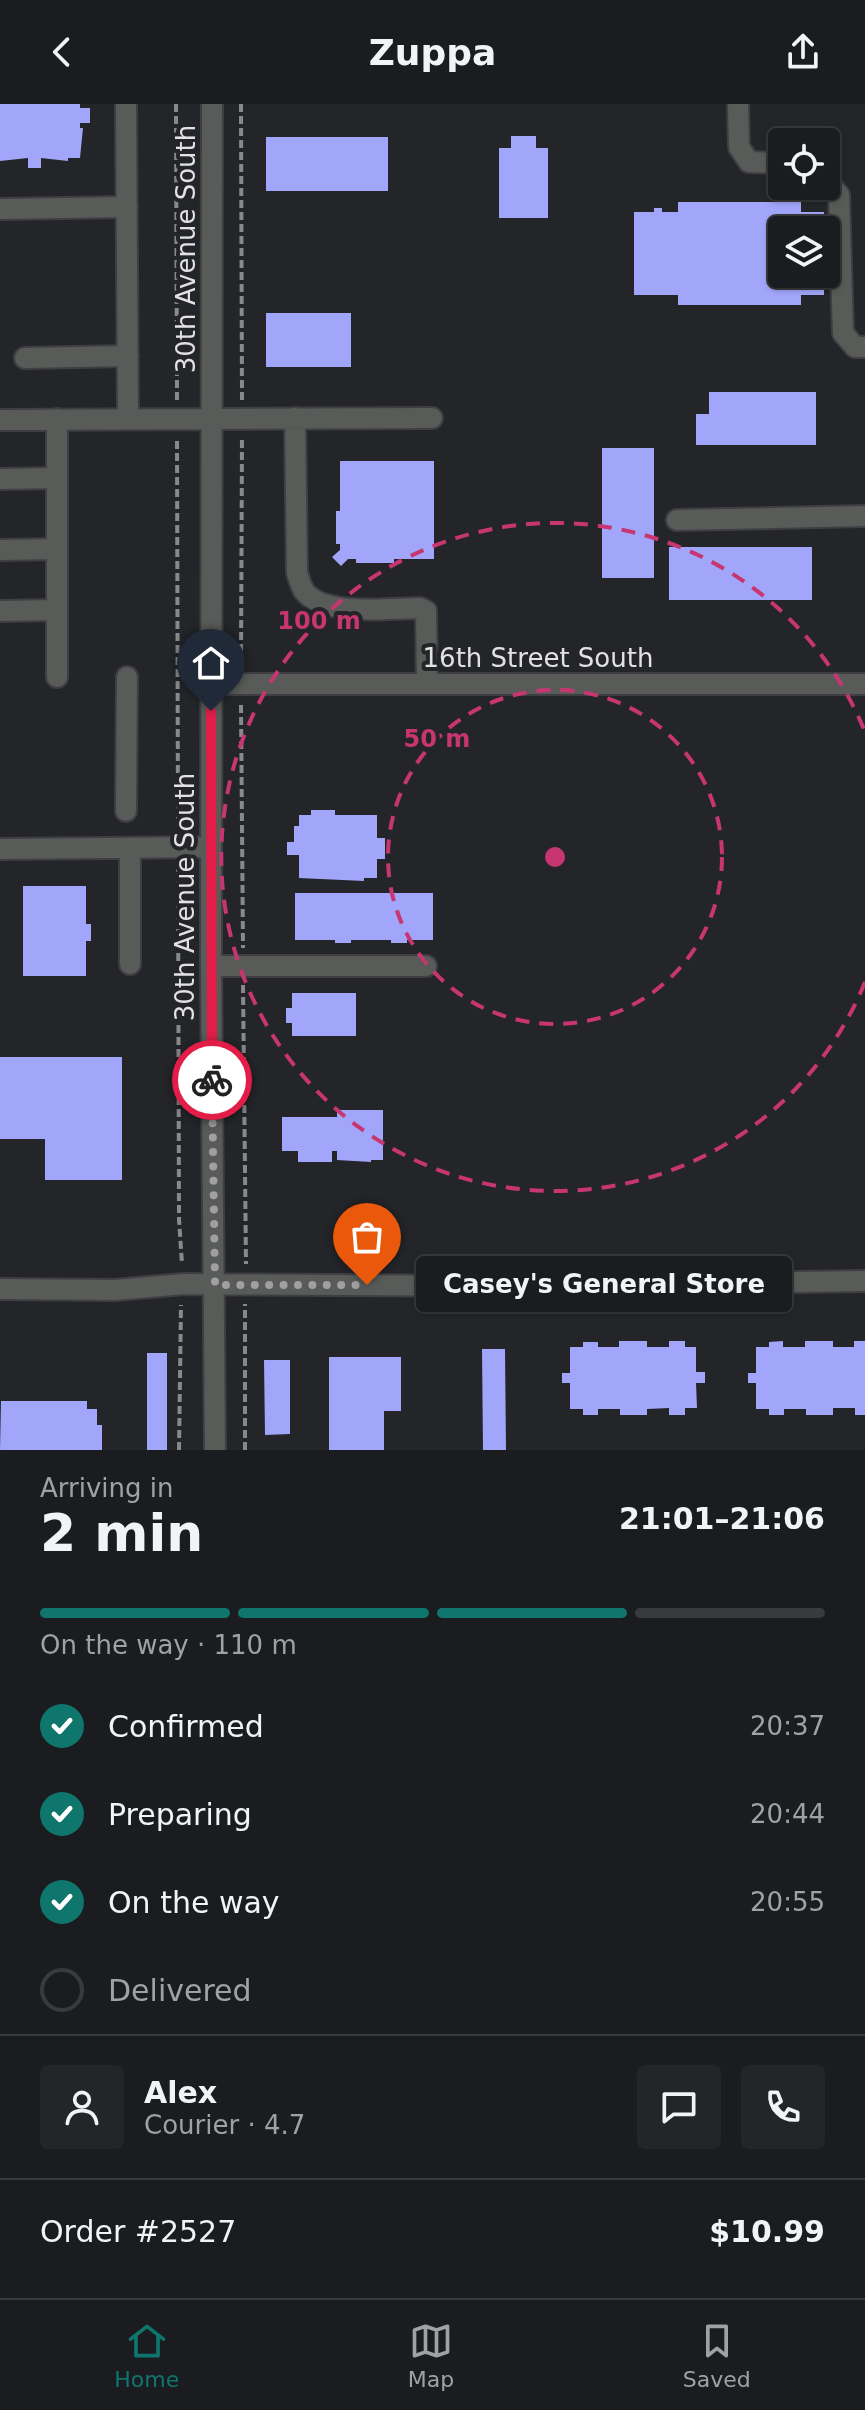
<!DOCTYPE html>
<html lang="en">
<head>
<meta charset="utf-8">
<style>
	:root { --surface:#1b1c1f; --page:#242528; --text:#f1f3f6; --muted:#a0a1a4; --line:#393a3d; --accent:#0f766e }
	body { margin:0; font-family:"DejaVu Sans",sans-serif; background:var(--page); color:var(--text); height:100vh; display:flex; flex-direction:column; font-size:30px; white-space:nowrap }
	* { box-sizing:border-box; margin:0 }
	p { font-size:26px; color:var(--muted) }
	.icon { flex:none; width:44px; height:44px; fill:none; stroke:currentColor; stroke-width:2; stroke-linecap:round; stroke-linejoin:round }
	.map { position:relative; height:1346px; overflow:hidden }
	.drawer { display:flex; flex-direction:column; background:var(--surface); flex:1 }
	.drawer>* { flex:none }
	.tools { position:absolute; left:768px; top:24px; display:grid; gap:16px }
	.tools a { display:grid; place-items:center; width:72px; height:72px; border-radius:8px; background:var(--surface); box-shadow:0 2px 6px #0004,0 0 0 2px var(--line); font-size:40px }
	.pin { position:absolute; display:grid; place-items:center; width:68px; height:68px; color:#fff; margin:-82px -34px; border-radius:50% 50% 50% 0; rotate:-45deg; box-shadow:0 0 8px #0007 }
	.pin .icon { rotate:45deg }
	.courier { position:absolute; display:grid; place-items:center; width:80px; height:80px; margin:-40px; border:6px solid #e11d48; border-radius:50%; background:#fff; color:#222; box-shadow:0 2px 10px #0007 }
	.bubble { position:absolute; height:56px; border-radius:8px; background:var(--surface); box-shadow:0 2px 6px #0004,0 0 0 2px var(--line); font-size:26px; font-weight:800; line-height:56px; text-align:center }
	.headline em { font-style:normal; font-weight:800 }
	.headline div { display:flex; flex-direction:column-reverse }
	.headline { display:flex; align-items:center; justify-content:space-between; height:136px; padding:0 40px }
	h1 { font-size:52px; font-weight:800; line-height:60px }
	.bar { display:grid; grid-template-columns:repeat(4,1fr); gap:12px 8px; align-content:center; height:96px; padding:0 40px }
	.bar i { height:10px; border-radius:6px; background:var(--line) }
	.bar .on { background:var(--accent) }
	.bar p { grid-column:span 4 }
	.line { display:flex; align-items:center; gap:20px; padding:0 40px; border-top:2px solid var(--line) }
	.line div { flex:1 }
	.round { display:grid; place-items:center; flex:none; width:84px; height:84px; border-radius:8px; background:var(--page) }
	ol { padding:0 40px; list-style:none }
	li { display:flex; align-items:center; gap:24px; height:88px }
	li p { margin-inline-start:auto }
	li .icon { padding:8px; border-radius:50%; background:var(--accent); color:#fff; stroke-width:4 }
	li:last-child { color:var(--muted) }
	li i { width:44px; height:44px; border:4px solid var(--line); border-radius:50% }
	header { display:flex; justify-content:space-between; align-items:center; height:104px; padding:0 40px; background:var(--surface); font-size:36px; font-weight:800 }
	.menu { display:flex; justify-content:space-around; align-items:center; height:112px; border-top:2px solid var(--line); background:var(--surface); font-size:22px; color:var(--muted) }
	.menu a { display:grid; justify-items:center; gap:4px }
	.menu .on { color:var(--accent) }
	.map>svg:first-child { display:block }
	.building { fill:#a2a6fa }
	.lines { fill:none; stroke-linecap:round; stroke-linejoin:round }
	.minor-casing { stroke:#3f3f43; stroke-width:24 }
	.path { stroke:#88898c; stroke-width:4; stroke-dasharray:8 4; stroke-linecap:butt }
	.minor { stroke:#595b59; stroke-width:20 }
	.done { stroke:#a0a0a3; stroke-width:8; stroke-dasharray:0 14.4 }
	.route { stroke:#e11d48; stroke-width:10 }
	.ring { fill:none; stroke:#c73670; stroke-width:4; stroke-dasharray:14 10 }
	.labels { text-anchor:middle; stroke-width:8; stroke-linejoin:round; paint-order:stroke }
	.street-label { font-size:26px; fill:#e2e2e5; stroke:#242529 }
	.centre { fill:#c73670; stroke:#242529; stroke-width:4 }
	.ring-label { font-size:24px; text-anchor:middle; font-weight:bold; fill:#c73670; stroke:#242529; stroke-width:8; stroke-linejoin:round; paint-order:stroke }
</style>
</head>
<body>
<header><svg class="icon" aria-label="back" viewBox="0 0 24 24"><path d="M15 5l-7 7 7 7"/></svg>Zuppa<svg class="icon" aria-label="share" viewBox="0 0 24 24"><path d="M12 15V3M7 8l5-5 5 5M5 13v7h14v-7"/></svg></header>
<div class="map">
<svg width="865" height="1346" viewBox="0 0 865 1346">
	<rect width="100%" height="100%" fill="#242529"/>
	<path class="building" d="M0 0H80V4H90V19H80V24H83L80 54H68V57L41 54V64H28V54L0 57Z
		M511 32H536V44H548V114H499V44H511Z
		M266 33H388V87H266Z
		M678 98H801V108H824V126H782V170H824V191H801V201H678V191H634V108H654V104H662V108H678Z
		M266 209H351V263H266Z
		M709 288H816V341H696V310H709Z
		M602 344H654V474H602Z
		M340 357H434V455H394V459H356V455H348L341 462 332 453 340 446V440H336V407H340Z
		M669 443H812V496H669Z
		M311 706H335V711H377V734H385V755H377V774H364V777L299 774V751H287V738H294V722H299V711H311Z
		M23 782H86V820H91V837H86V872H23Z
		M295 789H433V836H407V839H391V836H351V839H335V836H295Z
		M292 889H356V932H292V919H286V904H292Z
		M0 953H122V1076H45V1035H0Z
		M337 1006H383V1056H371V1058L337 1056V1047H332V1058H298V1047H282V1013H337Z
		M619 1237H647V1243H669V1237H685V1243H696V1268H705V1279H696L697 1304H685V1311H669V1304L647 1305V1311H620V1305H598V1311H583V1305H570V1279H562V1269H570V1243H583V1238H598V1243H619Z
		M783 1237V1243H805V1237H833V1243H854V1237H865V1311H855V1304H833V1311H806V1305H784V1311H769V1305H756V1279H748V1269H756V1243H769V1238Z
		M482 1245H505L506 1346H483Z
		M147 1249H167V1346H147Z
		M329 1253H401V1307H384V1346H329Z
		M264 1256H290V1330L265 1331Z
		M1 1297H87V1305H97V1321H102V1346H0Z"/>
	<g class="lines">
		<g class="minor-casing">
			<path id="minor" d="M126 0 128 315
				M212 0 211 862 215 1346
				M738 0 739 43 749 58 782 59
				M826 76 839 91 843 229 855 243H865
				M0 105 127 103
				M25 254 128 252
				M295 314 297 469C299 475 301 482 304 487 324 513 389 504 420 504L426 507 427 580
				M57 315V573
				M0 316 432 314
				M0 375 57 374
				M677 416 865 412
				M0 446 57 445
				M0 507 57 506
				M211 580H865
				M126 707 127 573
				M130 744V860
				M0 745 211 743
				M211 862H426
				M0 1185 115 1186 184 1180 516 1182 865 1177"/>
		</g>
		<path class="path" d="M176 0 177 296
			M241 0 242 296
			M177 337 178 724
			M241 560 242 333
			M241 601 243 844
			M178 765 179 1115 182 1160
			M243 881 246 1160
			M179 1346 181 1201
			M245 1346V1200"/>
		<use href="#minor" class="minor"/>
	</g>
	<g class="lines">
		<path class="done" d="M212 976 215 1181H367"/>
		<path class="route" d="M211 607 212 976"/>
	</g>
	<g class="ring">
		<circle cx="555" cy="753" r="167"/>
		<path d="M865 878A334 334 0 1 1 865 628"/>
	</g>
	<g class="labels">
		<g class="street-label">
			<text transform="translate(186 145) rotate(-90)" y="9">30th Avenue South</text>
			<text x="538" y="563">16th Street South</text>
			<text transform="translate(185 793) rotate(-90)" y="9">30th Avenue South</text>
		</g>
	</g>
	<circle cx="555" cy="753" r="12" class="centre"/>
	<g class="ring-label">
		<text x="319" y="525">100 m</text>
		<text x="437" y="643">50 m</text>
	</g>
</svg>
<div class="tools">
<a><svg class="icon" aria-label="locate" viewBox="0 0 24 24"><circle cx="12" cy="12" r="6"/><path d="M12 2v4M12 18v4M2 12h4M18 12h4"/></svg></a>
<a><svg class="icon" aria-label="layers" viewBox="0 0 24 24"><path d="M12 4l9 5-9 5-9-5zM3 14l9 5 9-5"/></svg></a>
</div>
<div class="pin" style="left:367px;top:1181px;background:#ea580c"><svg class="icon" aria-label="bag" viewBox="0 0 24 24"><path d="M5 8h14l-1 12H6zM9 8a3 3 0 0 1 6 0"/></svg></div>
<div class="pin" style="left:211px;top:607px;background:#1f2937"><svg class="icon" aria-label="home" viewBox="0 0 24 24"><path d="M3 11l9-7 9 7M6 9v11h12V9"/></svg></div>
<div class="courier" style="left:212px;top:976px"><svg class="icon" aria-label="bike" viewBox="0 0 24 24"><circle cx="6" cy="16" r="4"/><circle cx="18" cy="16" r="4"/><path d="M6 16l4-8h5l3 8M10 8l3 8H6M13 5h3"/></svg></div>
<div class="bubble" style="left:416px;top:1152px;width:376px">Casey's General Store</div>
</div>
<section class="drawer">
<div class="headline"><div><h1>2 min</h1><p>Arriving in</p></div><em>21:01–21:06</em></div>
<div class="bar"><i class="on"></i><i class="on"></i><i class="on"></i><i></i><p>On the way · 110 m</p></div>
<ol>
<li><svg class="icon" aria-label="check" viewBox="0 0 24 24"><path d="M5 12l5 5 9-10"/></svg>Confirmed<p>20:37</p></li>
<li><svg class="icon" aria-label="check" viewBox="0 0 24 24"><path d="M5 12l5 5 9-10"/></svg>Preparing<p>20:44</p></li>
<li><svg class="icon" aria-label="check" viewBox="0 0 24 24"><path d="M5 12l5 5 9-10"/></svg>On the way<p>20:55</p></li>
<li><i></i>Delivered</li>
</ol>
<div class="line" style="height:144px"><a class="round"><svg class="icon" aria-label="person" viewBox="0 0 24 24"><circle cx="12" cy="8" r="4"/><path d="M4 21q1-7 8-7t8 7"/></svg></a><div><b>Alex</b><p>Courier · 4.7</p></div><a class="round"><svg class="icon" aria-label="chat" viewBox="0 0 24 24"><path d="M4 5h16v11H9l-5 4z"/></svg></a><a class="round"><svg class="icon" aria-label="phone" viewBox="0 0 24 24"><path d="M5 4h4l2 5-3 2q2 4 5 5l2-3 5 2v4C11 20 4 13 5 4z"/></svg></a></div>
<div class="line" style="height:104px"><div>Order #2527</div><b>$10.99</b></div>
</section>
<nav class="menu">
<a class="on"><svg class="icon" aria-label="home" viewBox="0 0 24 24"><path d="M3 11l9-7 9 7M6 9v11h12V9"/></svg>Home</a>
<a><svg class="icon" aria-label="map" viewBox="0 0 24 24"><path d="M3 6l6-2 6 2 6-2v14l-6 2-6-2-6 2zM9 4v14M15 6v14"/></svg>Map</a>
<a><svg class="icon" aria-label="saved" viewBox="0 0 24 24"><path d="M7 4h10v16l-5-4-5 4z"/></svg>Saved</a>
</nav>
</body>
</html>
